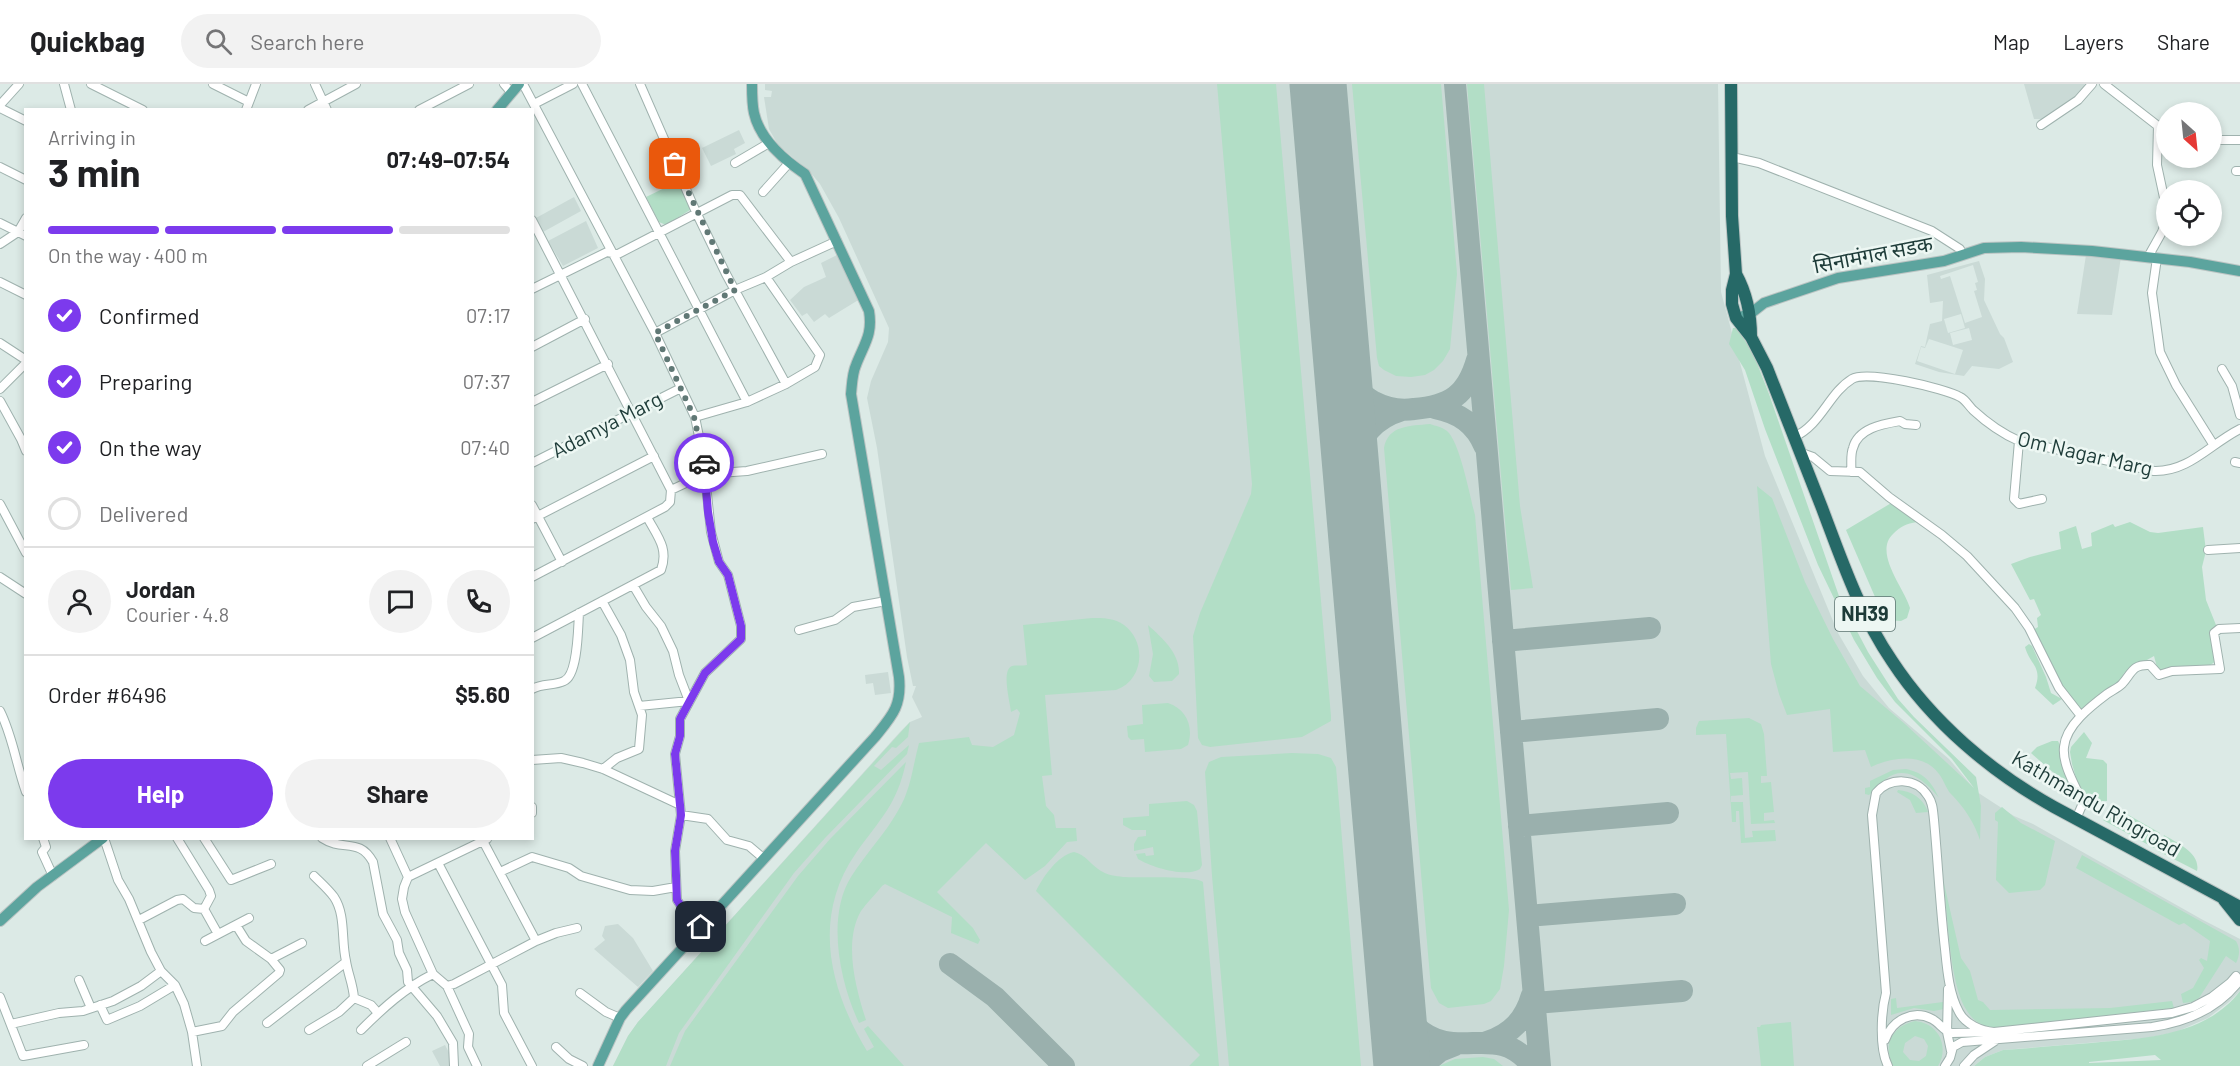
<!DOCTYPE html>
<html lang="en">
<head>
<meta charset="utf-8">
<style>
	:root { --surface:#fff; --page:#f2f2f2; --text:#202124; --muted:#757577; --line:#e0e0e0; --accent:#7c3aed }
	body { margin:0; font-family:Barlow,"Noto Sans Devanagari",sans-serif; background:var(--page); color:var(--text); height:100vh; display:flex; flex-direction:column; font-size:22px; white-space:nowrap }
	* { box-sizing:border-box; margin:0 }
	p { font-size:20px; color:var(--muted) }
	.icon { flex:none; width:33px; height:33px; fill:none; stroke:currentColor; stroke-width:2; stroke-linecap:round; stroke-linejoin:round }
	.map { position:relative; flex:1; overflow:hidden }
	.sheet { position:absolute; left:24px; top:24px; width:510px; height:732px; display:flex; flex-direction:column; background:var(--surface); border-radius:0px; box-shadow:0 3px 9px #0003 }
	.sheet>* { flex:none }
	.needle { width:39px; rotate:153deg }
	.tools { position:absolute; left:2156px; top:18px; display:grid; gap:12px }
	.tools a { display:grid; place-items:center; width:66px; height:66px; border-radius:50%; background:var(--surface); box-shadow:0 3px 9px #0003; font-size:30px }
	.pin { position:absolute; display:grid; place-items:center; width:51px; height:51px; color:#fff; margin:-26px; border-radius:12px; box-shadow:0 3px 9px #0006 }
	.courier { position:absolute; display:grid; place-items:center; width:60px; height:60px; margin:-30px; border:4px solid #7c3aed; border-radius:50%; background:#fff; color:#222; box-shadow:0 2px 8px #0007 }
	.summary em { font-style:normal; font-weight:700 }
	.summary div { display:flex; flex-direction:column-reverse }
	.summary { display:flex; align-items:center; justify-content:space-between; height:102px; padding:0 24px }
	h1 { font-size:39px; font-weight:700; line-height:45px }
	.bar { display:grid; grid-template-columns:repeat(4,1fr); gap:9px 6px; align-content:center; height:72px; padding:0 24px }
	.bar i { height:8px; border-radius:4px; background:var(--line) }
	.bar .selected { background:var(--accent) }
	.bar p { grid-column:span 4 }
	.line { display:flex; align-items:center; gap:15px; padding:0 24px; border-top:2px solid var(--line) }
	.line div { flex:1 }
	.round { display:grid; place-items:center; flex:none; width:63px; height:63px; border-radius:32px; background:var(--page) }
	ol { padding:0 24px; list-style:none }
	li { display:flex; align-items:center; gap:18px; height:66px }
	li p { margin-inline-start:auto }
	li .icon { padding:6px; border-radius:50%; background:var(--accent); color:#fff; stroke-width:4 }
	li:last-child { color:var(--muted) }
	li i { width:33px; height:33px; border:3px solid var(--line); border-radius:50% }
	.cta { display:flex; gap:12px; margin-top:auto; padding:12px 24px }
	.cta a { flex:1; height:69px; border-radius:36px; background:var(--accent); color:#fff; font-size:24px; font-weight:700; line-height:69px; text-align:center }
	.cta a+a { background:var(--page); color:var(--text) }
	header { display:flex; align-items:center; gap:36px; box-sizing:border-box; height:84px; padding:0 30px; background:var(--surface); border-bottom:2px solid var(--line) }
	header strong { font-size:28px }
	nav { display:flex; gap:33px; margin-inline-start:auto; font-size:21px }
	.search { width:420px; height:54px; background:var(--page); display:flex; align-items:center; gap:15px; box-sizing:border-box; padding:0 21px; border-radius:33px; color:var(--muted); font-size:22px }
	.map>svg:first-child { display:block }
	.built { fill:#cadad6; fill-rule:evenodd }
	.green { fill:#b2dec6; fill-rule:evenodd }
	.lines { fill:none; stroke-linecap:round; stroke-linejoin:round }
	.taxiway { stroke:#9ab0ad; stroke-width:22 }
	.runway { stroke:#9ab0ad; stroke-width:57 }
	.minor-casing { stroke:#9fb2ae; stroke-width:10 }
	.major-casing { stroke:#bbc4c3; stroke-width:12 }
	.highway-casing { stroke:#bbc4c3; stroke-width:14 }
	.minor { stroke:#fff; stroke-width:8 }
	.major { stroke:#5ca49e; stroke-width:10 }
	.highway { stroke:#266967; stroke-width:12 }
	.done { stroke:#607875; stroke-width:6; stroke-dasharray:0 10.8 }
	.route { stroke:#7c3aed; stroke-width:8 }
	.labels { text-anchor:middle; stroke-width:5; stroke-linejoin:round; paint-order:stroke }
	.shield { fill:#edf7f3; stroke:#5b7370; stroke-width:1.5 }
	.shield-label { font-size:20px; font-weight:bold; fill:#1d3b38 }
	.street-label { font-size:21px; fill:#1d3b38; stroke:#edf7f3 }
</style>
</head>
<body>
<header>
<strong>Quickbag</strong>
<div class="search"><svg class="icon" aria-label="search" viewBox="0 0 24 24"><circle cx="10" cy="10" r="6"/><path d="M15 15l6 6"/></svg>Search here</div>
<nav><a>Map</a><a>Layers</a><a>Share</a></nav>
</header>
<div class="map">
<svg width="2240" height="982" viewBox="0 0 2240 982">
	<rect width="100%" height="100%" fill="#dceae6"/>
	<path class="built" d="M765 0H1718L1721 208 1765 372 1838 549 1863 592 1889 624 1949 675 1977 708 2014 732 2033 740 2203 836 2240 855V907L2229 918 2208 934 2176 948 2147 954 2003 966 1985 973 1974 982H613L628 952 638 938 900 648 910 638 922 633 912 613 916 602H913L907 573 877 364 867 314 871 297 888 258 889 244 839 134 820 100 810 88 778 61 769 45 764 13H771L772 7 765 6Z
		M2024 0H2084L2085 1 2082 8 2045 35H2034Z
		M739 46 745 59 734 65 736 70 711 82 702 64Z
		M574 113 581 127 543 148 536 134Z
		M586 137 598 164 563 182 548 157Z
		M839 170 860 215 829 234 825 230 814 238 807 229 802 232 790 216 804 203 826 193 821 179Z
		M2086 171 2121 173 2112 231 2077 230Z
		M1979 177 1985 195 1984 216 2000 250 2004 254 2013 278 1999 285 1972 282 1964 292 1939 288 1915 280 1921 262 1925 263 1930 240 1942 237 1943 217 1930 219 1927 191ZM1973 181 1978 198 1975 199 1977 206 1974 207 1982 233 1965 239 1950 192 1941 195 1940 192ZM1961 230 1965 244 1948 249 1944 235ZM1969 244 1972 256 1953 261 1950 249ZM1929 255 1963 266 1955 290 1917 277 1921 263 1925 264Z
		M888 588 891 609 875 611 873 599 866 600 865 591Z
		M618 840 633 854 653 887 638 903 594 865 605 856 602 852 605 842Z
		M445 961 456 982H440L432 967Z"/>
	<path class="green" d="M1217 0H1276L1331 632V637L1302 653 1210 663 1202 661 1198 654 1193 552 1200 529 1251 410 1252 400Z
		M1352 0H1441L1457 190 1450 265 1443 277 1434 286 1425 291 1411 293 1396 292 1384 286 1379 282 1377 274Z
		M1467 0H1484L1520 422 1533 504 1511 506Z
		M679 97 690 126 666 141 659 138 646 113Z
		M1733 244H1737L1753 269 1769 310 1840 515 1868 568 1898 615 1914 633 1976 693 1981 722 1980 756C1974 738 1964 723 1951 710 1946 705 1944 696 1939 690 1923 668 1892 673 1871 683L1865 666 1833 668 1830 625 1787 631 1779 610 1771 580 1757 402 1772 414 1805 498 1833 555 1860 602 1905 640 1974 704 1952 675 1895 618 1877 594 1854 556 1818 481 1765 345 1745 286 1729 260Z
		M1430 340C1436 342 1442 343 1447 347 1460 358 1470 413 1475 431L1509 826 1504 882 1500 905 1491 917 1484 920 1448 924 1439 919 1431 904 1384 364C1388 341 1410 342 1430 340Z
		M1893 418 1917 438C1906 440 1901 442 1893 450 1873 469 1905 505 1910 524L1907 534 1901 537 1885 536 1846 446Z
		M2130 438 2150 448 2158 449 2203 443 2206 467 2202 483 2206 516 2216 541V577L2209 582 2158 587 2154 572 2124 589 2121 598 2081 627 2065 606 2033 546 2038 543 2037 534 2041 531 2034 515 2030 516 2011 480 2030 473 2061 465 2059 448 2076 442 2082 465 2092 462 2091 449 2113 440 2115 443Z
		M1092 534C1103 534 1115 534 1124 541 1147 558 1144 596 1116 606L1045 611 1052 691 1042 692 1046 722 1054 731 1056 744H1076L1077 757 1067 758 1045 782 1025 796 986 759 937 808 973 844 980 856 978 860 951 849 952 833 885 800 882 802C876 810 867 818 861 827 843 858 856 905 866 936L859 939C840 899 826 833 851 793 866 769 886 749 899 725 911 705 913 681 919 659L969 653 972 661 993 663 1014 651 1020 629 1017 625 1011 628C1010 618 1001 586 1012 582 1016 581 1023 582 1027 581L1023 541Z
		M1148 541C1162 554 1180 569 1179 590L1172 597 1154 598 1149 592 1153 570Z
		M2029 560 2032 562 2046 593 2051 609 2062 615 2053 621 2035 604C2043 583 2030 581 2025 563Z
		M1168 619C1186 625 1194 642 1188 661L1181 665 1145 668 1144 655 1131 656 1128 653 1127 642 1143 640 1142 621Z
		M1749 634 1761 640 1764 650 1767 692H1761V699L1771 698 1774 728 1764 729V737L1774 736 1775 739 1751 740 1748 688 1730 689 1731 695 1742 694 1743 711 1731 712V718H1743L1745 754 1753 753 1752 747 1775 746 1776 757 1741 759 1739 727H1736V738H1732L1726 650 1696 651V644L1699 637Z
		M910 638 908 653 896 664 892 663 874 682 881 686 909 661 907 670 825 754 794 789 679 949 666 982H613L628 952 638 938Z
		M2084 648 2092 659 2086 674 2103 676 2107 680V717L2083 718 2072 680 2070 668 2071 663Z
		M2052 657H2058L2060 661 2074 707 2068 712 2021 683 2026 677 2047 698 2055 690 2031 669 2037 663Z
		M1292 669 1318 670 1331 674 1336 683 1361 982H1229L1212 792 1205 688 1209 678 1221 673Z
		M906 678C897 721 880 735 856 769 811 834 830 906 867 967L874 963 864 945 868 942 904 982H670L685 947 798 792 830 755Z
		M1906 685C1924 689 1931 697 1939 714 1927 699 1906 679 1886 695 1881 699 1875 706 1869 711L1865 710V704L1870 703V697L1893 686Z
		M1898 706C1912 707 1923 714 1928 728L1916 729 1910 716 1897 708Z
		M1187 717 1194 721 1197 727 1202 781 1200 785C1186 794 1151 783 1138 775L1136 770 1145 769 1146 772 1154 771 1153 763 1134 767V760L1138 753 1146 752V746H1132L1123 741V734L1149 732V720Z
		M2002 723 2021 739 2055 757 2045 801 2040 806 2009 809 1996 796 1998 738 1995 736V729Z
		M2118 725 2160 749 2154 764 2103 736Z
		M2164 751C2177 759 2201 769 2197 787L2158 767Z
		M1074 768C1085 770 1091 781 1101 787 1107 791 1116 792 1123 793 1139 794 1195 791 1203 798L1219 982H1189L1200 971 1036 807C1043 793 1058 771 1074 768Z
		M2082 771 2236 857C2240 864 2240 871 2236 879L2226 872 2199 914 2192 918 2183 919 2181 910 2193 904 2204 884 2199 876 2201 874 2207 877 2210 857 2184 839 2179 841 2076 784Z
		M1943 795 1961 874 1970 887 1978 916 1983 918 1990 926 2110 924 2172 917 2174 924 1993 944C1982 942 1974 938 1967 927 1949 901 1948 829 1943 795Z
		M2240 907V982H1974L1985 973 2003 966C2033 964 2062 961 2091 959 2143 954 2205 953 2240 907ZM2155 971 2161 976 2089 979V978Z
		M1896 914 1897 924 1943 918 1944 925 1934 927 1914 924 1891 931V915Z
		M1915 937C1938 939 1950 962 1938 982H1893C1882 960 1893 942 1915 937ZM1915 952 1924 955 1928 962 1926 972 1919 977 1910 976 1903 968 1905 959Z
		M1791 938 1794 982H1761L1757 943H1760L1761 941Z
		M1483 973 1494 975 1503 982H1439L1455 975Z"/>
	<g class="lines">
		<path class="taxiway" d="M1455 0 1540 982
			M1342 280C1351 295 1358 310 1374 318 1387 325 1400 327 1414 325 1450 322 1467 311 1477 276
			M1435 324C1459 329 1475 339 1485 363
			M1350 381C1363 353 1370 336 1402 326
			M1503 557 1650 544
			M1511 648 1658 635
			M1519 742 1668 729
			M1527 832 1675 820
			M950 880 995 913 1064 982
			M1396 911C1401 921 1407 934 1415 942 1456 981 1496 935 1532 982
			M1535 919 1682 907
			M1487 958C1512 950 1525 935 1532 911
			M1422 982 1440 967 1455 961"/>
		<path class="runway" d="M1318 0 1402 982"/>
		<g class="minor-casing">
			<path id="minor" d="M64 0 71 26
				M91 0 143 26
				M213 0 249 18
				M315 0 327 26
				M504 0 510 7
				M523 0 655 249 695 333 703 372 711 448 719 478 728 491 741 542V555L705 589 680 635V652L675 670 681 731 675 767 677 816 687 831 701 843
				M582 0 747 318
				M640 0 696 128 726 190 786 300
				M2104 0 2158 42 2157 81 2166 123
				M534 20 573 0
				M0 21 19 0
				M0 24 26 37
				M246 26 256 0
				M308 26 356 0
				M419 26 469 0
				M2041 41 2078 16 2092 0
				M2211 56H2240
				M1732 73 1759 79 1932 147 1960 165 1962 171
				M735 79 769 59
				M0 83 26 96
				M2236 87H2240
				M763 108 789 79
				M532 136 671 406
				M0 139 26 152
				M0 160 18 148 26 134
				M2148 173 2162 148 2166 136
				M2157 174 2152 209 2160 268 2176 301 2213 360
				M0 198 26 211
				M532 205 607 168 618 170 732 111H740L791 178
				M655 249 735 206 766 193 791 178 837 157
				M0 259 26 276
				M532 263 585 235
				M2222 285 2232 302 2240 331
				M0 305 26 279
				M0 317 21 355 26 367
				M532 318 608 280
				M695 333 747 318 786 300 815 283 820 271 766 193
				M1794 353C1821 341 1829 309 1852 295 1867 286 1944 304 1960 313 1965 315 1969 322 1973 326 1986 338 2003 350 2019 357L2154 387C2189 388 2210 360 2240 345
				M2019 357 2014 415 2019 420 2042 415
				M1799 368 1813 373 1830 387 1860 388 1889 413 1942 451 1967 472 2015 524 2029 544 2059 604 2081 632
				M2235 378 2240 379
				M532 379 681 304
				M1851 388C1852 381 1850 371 1853 364 1858 344 1883 340 1900 337L1905 340 1916 341
				M0 420 26 469
				M532 421 562 478
				M532 435 654 372
				M2208 466 2240 464
				M0 493 26 510
				M532 493 665 423 670 418 671 406 705 390 747 387 822 370
				M633 501 646 523 661 542 673 567 679 591 689 617 639 622
				M602 517 621 551 630 576 634 608 642 631 639 665 617 674 603 685
				M799 546 835 536 853 523 886 517
				M532 554 661 486C669 464 657 452 647 433
				M532 605C543 599 554 602 564 597 578 591 578 544 579 529
				M0 627C13 653 16 680 26 708
				M532 676 561 674 583 679 603 685 680 721
				M532 723V729
				M681 731 708 735 727 756 749 762 763 774
				M2076 735 2083 719C2076 703 2062 681 2064 663 2066 641 2091 622 2107 610 2111 607 2118 604 2122 600 2132 589 2132 580 2150 581L2159 591 2172 587 2220 585 2214 549 2219 545 2240 544
				M43 754 46 763 42 768 53 792
				M104 754 118 796 129 815 151 868 161 887 175 901 184 920 192 948 197 982
				M177 754 209 806 211 812 204 825 218 850
				M204 754 231 796 271 780
				M322 754C343 768 359 753 373 778L383 830 397 856 399 869 407 886 408 898 437 932 453 959 454 982
				M390 754 408 793 487 755
				M438 779 502 901 504 929 532 982
				M500 788 532 773 569 784 581 792 630 806 653 807 676 803
				M314 792C321 799 328 805 334 813 346 831 341 856 346 877 348 890 353 900 354 914
				M408 793 404 803 402 815 405 828 433 890 447 902 454 900 536 857 483 757
				M139 836 177 816 183 815 194 824 204 825
				M205 857 249 834
				M536 857 556 849 577 844
				M271 875 302 859
				M79 896 91 924
				M447 902 469 950 468 963 477 982
				M1948 905 1947 948 1951 967
				M580 909 606 928 620 934
				M0 913 23 972 84 961
				M354 914 371 921 378 929
				M100 921 107 936 140 922 175 901
				M267 939 346 878
				M11 940 59 929 83 927 113 917 141 902 161 887
				M309 946 339 928 354 914
				M361 946C383 924 405 904 433 890
				M192 948 222 942 233 928 279 889 280 886 271 875 246 857 236 841
				M1885 956C1892 936 1913 925 1932 935 1940 939 1944 948 1952 949L1994 948 2172 929 2193 923 2212 913 2230 899 2236 892
				M556 963 569 975 583 982
				M367 982 406 958
				M1888 982C1879 964 1881 928 1886 909L1872 731 1876 709C1890 693 1916 693 1928 712 1933 719 1933 727 1934 736 1938 779 1940 822 1945 865 1947 885 1949 910 1959 928 1965 940 1981 947 1994 948
				M1945 982 1950 974 1953 963 1962 958 2152 943C2187 938 2218 925 2240 896
				M1964 982 1974 971 1995 957"/>
		</g>
		<g class="major-casing">
			<path id="major" d="M497 26 519 0
				M1736 234 1750 230 1764 219 1838 194 1944 177 1984 164 2021 163 2092 167 2190 178 2240 187
				M0 837 37 803 103 754
				M598 982 620 934 626 926 875 653C892 632 902 622 899 593L851 310C852 301 852 290 856 281 864 260 873 251 869 227L805 90C784 76 760 56 754 29 752 20 752 9 752 0"/>
		</g>
		<g class="highway-casing">
			<path id="highway" d="M1731 0 1732 132 1736 190 1732 206V220L1736 234 1751 253 1767 284C1785 331 1804 377 1822 424 1842 477 1860 530 1892 577 1932 638 1991 688 2054 723L2240 823
				M1736 190C1747 210 1751 230 1751 253
				M2224 816 2240 836"/>
		</g>
		<use href="#minor" class="minor"/>
		<use href="#major" class="major"/>
		<use href="#highway" class="highway"/>
	</g>
	<g class="lines">
		<path class="done" d="M675 80 735 206 655 249 694 333 704 379"/>
		<path class="route" d="M701 843 687 831 677 816 675 767 681 731 675 670 680 652V635L705 589 741 555V542L728 491 719 478 713 458 708 428 704 379"/>
	</g>
	<g class="labels">
		<rect class="shield" x="1835" y="513" width="60" height="34" rx="4.5"/>
		<g class="shield-label">
			<text x="1865" y="537">NH39</text>
		</g>
		<g class="street-label">
			<text transform="translate(1873 171) rotate(-11)" y="7">सिनामंगल सडक</text>
			<text transform="translate(607 341) rotate(-27)" y="7">Adamya Marg</text>
			<text transform="translate(2085 370) rotate(13)" y="7">Om Nagar Marg</text>
			<text transform="translate(2096 720) rotate(30)" y="7">Kathmandu Ringroad</text>
		</g>
	</g>
</svg>
<div class="tools">
<a><svg class="needle" viewBox="-14 -14 28 28"><path d="M0-13l5 13h-10z" fill="#e53935"/><path d="M0 13l5-13h-10z" fill="#757577"/></svg></a>
<a><svg class="icon" aria-label="locate" viewBox="0 0 24 24"><circle cx="12" cy="12" r="6"/><path d="M12 2v4M12 18v4M2 12h4M18 12h4"/></svg></a>
</div>
<div class="pin" style="left:675px;top:80px;background:#ea580c"><svg class="icon" aria-label="bag" viewBox="0 0 24 24"><path d="M5 8h14l-1 12H6zM9 8a3 3 0 0 1 6 0"/></svg></div>
<div class="pin" style="left:701px;top:843px;background:#1f2937"><svg class="icon" aria-label="home" viewBox="0 0 24 24"><path d="M3 11l9-7 9 7M6 9v11h12V9"/></svg></div>
<div class="courier" style="left:704px;top:379px"><svg class="icon" aria-label="car" viewBox="0 0 24 24"><path d="M5 17H2v-5l4-1 3-4h7l3 4 3 1v5h-3M9 17h6M6 11h13"/><circle cx="7" cy="17" r="2"/><circle cx="17" cy="17" r="2"/></svg></div>
<section class="sheet">
<div class="summary"><div><h1>3 min</h1><p>Arriving in</p></div><em>07:49–07:54</em></div>
<div class="bar"><i class="selected"></i><i class="selected"></i><i class="selected"></i><i></i><p>On the way · 400 m</p></div>
<ol>
<li><svg class="icon" aria-label="check" viewBox="0 0 24 24"><path d="M5 12l5 5 9-10"/></svg>Confirmed<p>07:17</p></li>
<li><svg class="icon" aria-label="check" viewBox="0 0 24 24"><path d="M5 12l5 5 9-10"/></svg>Preparing<p>07:37</p></li>
<li><svg class="icon" aria-label="check" viewBox="0 0 24 24"><path d="M5 12l5 5 9-10"/></svg>On the way<p>07:40</p></li>
<li><i></i>Delivered</li>
</ol>
<div class="line" style="height:108px"><a class="round"><svg class="icon" aria-label="person" viewBox="0 0 24 24"><circle cx="12" cy="8" r="4"/><path d="M4 21q1-7 8-7t8 7"/></svg></a><div><b>Jordan</b><p>Courier · 4.8</p></div><a class="round"><svg class="icon" aria-label="chat" viewBox="0 0 24 24"><path d="M4 5h16v11H9l-5 4z"/></svg></a><a class="round"><svg class="icon" aria-label="phone" viewBox="0 0 24 24"><path d="M5 4h4l2 5-3 2q2 4 5 5l2-3 5 2v4C11 20 4 13 5 4z"/></svg></a></div>
<div class="line" style="height:78px"><div>Order #6496</div><b>$5.60</b></div>
<div class="cta"><a>Help</a><a>Share</a></div>
</section>
</div>
</body>
</html>
